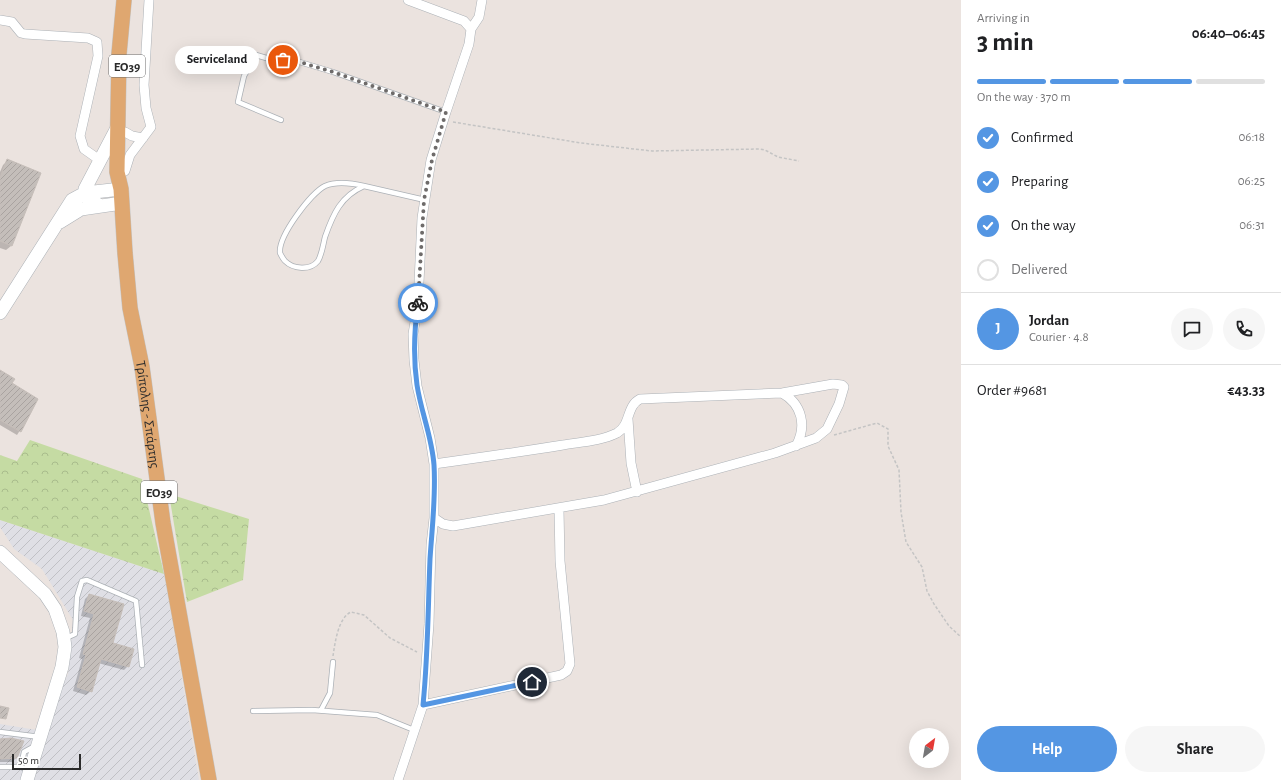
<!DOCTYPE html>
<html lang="en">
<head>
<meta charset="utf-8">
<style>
	:root { --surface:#fff; --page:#f6f6f6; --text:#202124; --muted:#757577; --line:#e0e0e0; --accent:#5496e3 }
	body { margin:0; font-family:"Alegreya Sans",sans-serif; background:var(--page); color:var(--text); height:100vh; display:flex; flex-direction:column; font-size:15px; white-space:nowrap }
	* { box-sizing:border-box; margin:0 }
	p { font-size:13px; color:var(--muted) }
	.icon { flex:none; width:22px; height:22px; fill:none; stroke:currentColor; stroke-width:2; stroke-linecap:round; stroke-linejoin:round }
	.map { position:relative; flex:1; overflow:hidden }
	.panel { display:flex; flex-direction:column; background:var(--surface); width:320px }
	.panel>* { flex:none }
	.needle { width:26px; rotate:31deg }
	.fabs { position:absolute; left:909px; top:728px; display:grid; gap:8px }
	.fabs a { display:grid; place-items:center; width:40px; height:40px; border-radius:50%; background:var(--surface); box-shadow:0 4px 16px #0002; font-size:20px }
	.scale { position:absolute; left:12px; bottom:10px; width:69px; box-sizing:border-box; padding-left:4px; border:2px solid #2b2b2b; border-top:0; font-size:11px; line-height:14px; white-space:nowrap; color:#2b2b2b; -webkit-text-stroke:3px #fff; paint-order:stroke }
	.pin { position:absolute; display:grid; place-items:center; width:34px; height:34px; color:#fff; margin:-17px; border:2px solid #fff; border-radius:50%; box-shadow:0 1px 4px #0007 }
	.courier { position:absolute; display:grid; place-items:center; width:40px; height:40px; margin:-20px; border:3px solid #5496e3; border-radius:50%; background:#fff; color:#222; box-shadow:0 1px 5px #0007 }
	.bubble { position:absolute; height:28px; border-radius:14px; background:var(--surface); box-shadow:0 4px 16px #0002; font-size:13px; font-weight:700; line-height:28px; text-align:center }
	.head em { font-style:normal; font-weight:700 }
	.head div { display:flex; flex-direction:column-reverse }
	.head { display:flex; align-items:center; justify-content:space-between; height:68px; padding:0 16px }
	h1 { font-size:26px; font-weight:700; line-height:30px }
	.bar { display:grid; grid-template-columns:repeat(4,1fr); gap:6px 4px; align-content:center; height:48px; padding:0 16px }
	.bar i { height:5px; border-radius:3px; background:var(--line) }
	.bar .current { background:var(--accent) }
	.bar p { grid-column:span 4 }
	.line { display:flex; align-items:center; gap:10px; padding:0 16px; border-top:1px solid var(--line) }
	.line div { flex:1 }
	.round { display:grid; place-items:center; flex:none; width:42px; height:42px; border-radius:21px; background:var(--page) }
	ol { padding:0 16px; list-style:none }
	li { display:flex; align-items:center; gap:12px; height:44px }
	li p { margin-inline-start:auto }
	li .icon { padding:4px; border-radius:50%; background:var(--accent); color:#fff; stroke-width:4 }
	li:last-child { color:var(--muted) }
	li i { width:22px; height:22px; border:2px solid var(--line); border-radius:50% }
	.button { display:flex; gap:8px; margin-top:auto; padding:8px 16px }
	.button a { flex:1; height:46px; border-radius:24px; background:var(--accent); color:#fff; font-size:16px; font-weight:700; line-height:46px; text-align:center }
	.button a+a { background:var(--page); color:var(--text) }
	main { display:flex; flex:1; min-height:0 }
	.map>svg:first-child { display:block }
	.industrial { fill:url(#industrial-furrows) }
	.forest { fill:url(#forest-crowns) }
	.shadow { fill:#0003 }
	.building { fill:url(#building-hatch); stroke:#c6beb9 }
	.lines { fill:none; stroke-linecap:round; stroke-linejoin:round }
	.lane-casing { stroke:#acb1b6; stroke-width:6 }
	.street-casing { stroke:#acb1b6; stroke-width:10 }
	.secondary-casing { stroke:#acb1b6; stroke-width:14 }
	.primary-casing { stroke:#c4c4c4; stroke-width:16 }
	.path { stroke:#c4c4c4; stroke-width:1.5; stroke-dasharray:3 2; stroke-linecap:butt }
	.lane { stroke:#fff; stroke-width:4.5 }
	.street { stroke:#fff; stroke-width:9 }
	.secondary { stroke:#fff; stroke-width:13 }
	.primary { stroke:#dfa770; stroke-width:15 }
	.done { stroke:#6e6b6a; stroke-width:4; stroke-dasharray:0 7.2 }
	.route { stroke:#5496e3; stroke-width:5 }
	.labels { text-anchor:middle; stroke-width:3; stroke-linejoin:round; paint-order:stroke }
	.shield { fill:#fff; stroke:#6b6b6b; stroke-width:1 }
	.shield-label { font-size:13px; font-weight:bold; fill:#2b2b2b }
	.street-label { font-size:14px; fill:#2b2b2b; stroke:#fff }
</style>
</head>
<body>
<main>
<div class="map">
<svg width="961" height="780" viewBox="0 0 961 780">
	<defs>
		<pattern id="industrial-furrows" width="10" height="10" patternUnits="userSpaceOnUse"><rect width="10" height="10" fill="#dfdfe5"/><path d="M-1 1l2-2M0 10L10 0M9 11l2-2" fill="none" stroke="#c0c0c5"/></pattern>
		<pattern id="forest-crowns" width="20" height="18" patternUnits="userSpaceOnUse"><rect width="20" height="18" fill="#c5dba3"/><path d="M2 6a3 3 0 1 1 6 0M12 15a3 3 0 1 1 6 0" fill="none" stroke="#a9bc8c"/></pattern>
		<pattern id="building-hatch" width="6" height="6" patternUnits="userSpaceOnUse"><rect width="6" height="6" fill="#c4beba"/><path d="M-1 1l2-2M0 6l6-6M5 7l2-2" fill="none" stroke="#a9a3a0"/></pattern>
	</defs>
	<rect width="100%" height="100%" fill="#ebe3df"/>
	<path class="industrial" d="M0 520 164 574 199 780H0V724L37 730 68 674 73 620 42 569 14 549 0 527Z"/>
	<path class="forest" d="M30 440 142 479 164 574 0 520V455L17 461Z
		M169 494 249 519 243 580 187 602Z"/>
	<path class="shadow" d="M8 160 40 173 11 246 6 250 0 248V172L3 165Z
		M0 371 10 384 28 418 17 435 0 425Z
		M89 595 112 644 128 666 124 670 98 663 91 691 86 695 73 691 82 659 79 658 90 618 81 616 85 599Z
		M0 740 16 758 12 762H0Z"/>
	<path class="building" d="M7 159 41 173 12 246 0 241V178Z
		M0 370 15 379 12 383 38 399 21 432 0 420Z
		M89 594 124 604 113 643 134 649 129 667 101 659 92 692 77 687 86 655 83 654 94 614 84 611Z
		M0 706 9 708 6 719 0 718Z
		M11 738 24 741 17 758 0 759V739Z"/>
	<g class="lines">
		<g class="lane-casing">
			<path id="lane" d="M281 120 238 102 244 76 256 55 273 60H293L333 72 446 112
				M364 186C341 196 333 214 325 237 323 245 322 254 318 261 310 271 293 269 285 261 283 259 281 255 280 253 278 236 311 193 325 186 337 181 351 183 364 186L425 200
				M66 638 75 634 77 597 82 581 87 580 136 601 142 665
				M321 710 330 693 333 662
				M253 711 312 710 377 715 414 730
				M0 732 40 737
				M0 767H21
				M28 770 21 767 24 752 35 746"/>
		</g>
		<g class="street-casing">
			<path id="street" d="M408 0 464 21 471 29
				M0 20 12 22 21 33 25 34 88 38 97 42 98 56 80 136 84 149 101 161
				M125 132 132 136 143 138
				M125 171 130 155 151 127 146 108 144 85 149 0
				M782 393C802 404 807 426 796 446
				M628 419 631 463 637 492
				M434 464C477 458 520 452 563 445 581 442 601 441 617 433 631 425 626 406 640 399L782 393 833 384 842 385 844 387 839 404 827 429 816 438 775 453 604 500 453 526 443 524 434 518
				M423 705 561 675 567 671 570 664 560 561 559 509
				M398 780 423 705 429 624 431 545 434 518V464L430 438 417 386 414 360 413 334 418 304 422 218 431 160 446 112 469 44 471 29 479 17 482 0"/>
		</g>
		<g class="secondary-casing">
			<path id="secondary" d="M99 205 88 199 85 189 117 128
				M60 222 81 209 122 203
				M0 313 72 200 85 193 121 189
				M0 552 45 594 55 609 63 632 65 647 62 667 27 780"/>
		</g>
		<g class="primary-casing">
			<g id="primary">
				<path id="s1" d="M124 0 119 54 117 172 121 189 125 253 130 308 142 367 163 523 209 780"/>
			</g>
		</g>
		<path class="path" d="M453 122 581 143 652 151 759 149 765 150 778 157 799 161
			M834 435 877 423 888 429V446L899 470 901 512 906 542 922 567 927 591 934 604 949 626 961 637
			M333 656C335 643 338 618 351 612L364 615 390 638 417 652"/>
		<use href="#lane" class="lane"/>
		<use href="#street" class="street"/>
		<use href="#secondary" class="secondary"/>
		<use href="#primary" class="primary"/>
	</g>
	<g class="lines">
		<path class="done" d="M283 60H293L333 72 446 112 432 160 424 200 418 303"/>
		<path class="route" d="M418 303C414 331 413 357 417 385 421 412 432 437 434 465 436 497 432 528 430 559 428 608 428 656 423 705L532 682"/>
	</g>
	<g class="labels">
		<g class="shield">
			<rect x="109" y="55" width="36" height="22" rx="3"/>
			<rect x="141" y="481" width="36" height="22" rx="3"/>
		</g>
		<g class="shield-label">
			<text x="127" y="71">ΕΟ39</text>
			<text x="159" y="497">ΕΟ39</text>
		</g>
		<g class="street-label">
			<text dy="5" stroke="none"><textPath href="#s1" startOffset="417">Τρίπολης - Σπάρτης</textPath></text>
		</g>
	</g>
</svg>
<div class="fabs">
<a><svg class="needle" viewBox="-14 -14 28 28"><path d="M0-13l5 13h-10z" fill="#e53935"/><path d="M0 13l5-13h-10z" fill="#757577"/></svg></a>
</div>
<div class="scale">50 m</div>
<div class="pin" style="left:283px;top:60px;background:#ea580c"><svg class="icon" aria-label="bag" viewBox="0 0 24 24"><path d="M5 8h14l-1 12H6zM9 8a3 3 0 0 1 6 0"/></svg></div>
<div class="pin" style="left:532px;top:682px;background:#1f2937"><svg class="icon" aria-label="home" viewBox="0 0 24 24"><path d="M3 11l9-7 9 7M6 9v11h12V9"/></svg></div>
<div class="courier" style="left:418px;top:303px"><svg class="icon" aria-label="bike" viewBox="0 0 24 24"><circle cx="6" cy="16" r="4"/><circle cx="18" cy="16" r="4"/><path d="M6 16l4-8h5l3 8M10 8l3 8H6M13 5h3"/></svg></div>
<div class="bubble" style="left:175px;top:46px;width:84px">Serviceland</div>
</div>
<section class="panel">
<div class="head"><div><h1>3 min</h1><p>Arriving in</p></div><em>06:40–06:45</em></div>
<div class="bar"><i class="current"></i><i class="current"></i><i class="current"></i><i></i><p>On the way · 370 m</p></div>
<ol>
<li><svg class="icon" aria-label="check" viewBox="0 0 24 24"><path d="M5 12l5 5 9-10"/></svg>Confirmed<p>06:18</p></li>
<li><svg class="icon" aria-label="check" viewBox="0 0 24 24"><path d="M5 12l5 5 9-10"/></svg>Preparing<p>06:25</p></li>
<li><svg class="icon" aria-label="check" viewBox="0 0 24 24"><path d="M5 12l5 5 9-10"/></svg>On the way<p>06:31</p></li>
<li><i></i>Delivered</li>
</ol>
<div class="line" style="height:72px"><b class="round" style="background:var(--accent);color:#fff">J</b><div><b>Jordan</b><p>Courier · 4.8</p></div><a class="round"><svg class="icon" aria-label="chat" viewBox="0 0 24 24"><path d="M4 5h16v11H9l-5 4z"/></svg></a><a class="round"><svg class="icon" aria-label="phone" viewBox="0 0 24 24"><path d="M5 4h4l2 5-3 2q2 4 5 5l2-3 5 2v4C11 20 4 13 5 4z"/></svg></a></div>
<div class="line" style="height:52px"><div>Order #9681</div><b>€43.33</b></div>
<div class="button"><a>Help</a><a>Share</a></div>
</section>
</main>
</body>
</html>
